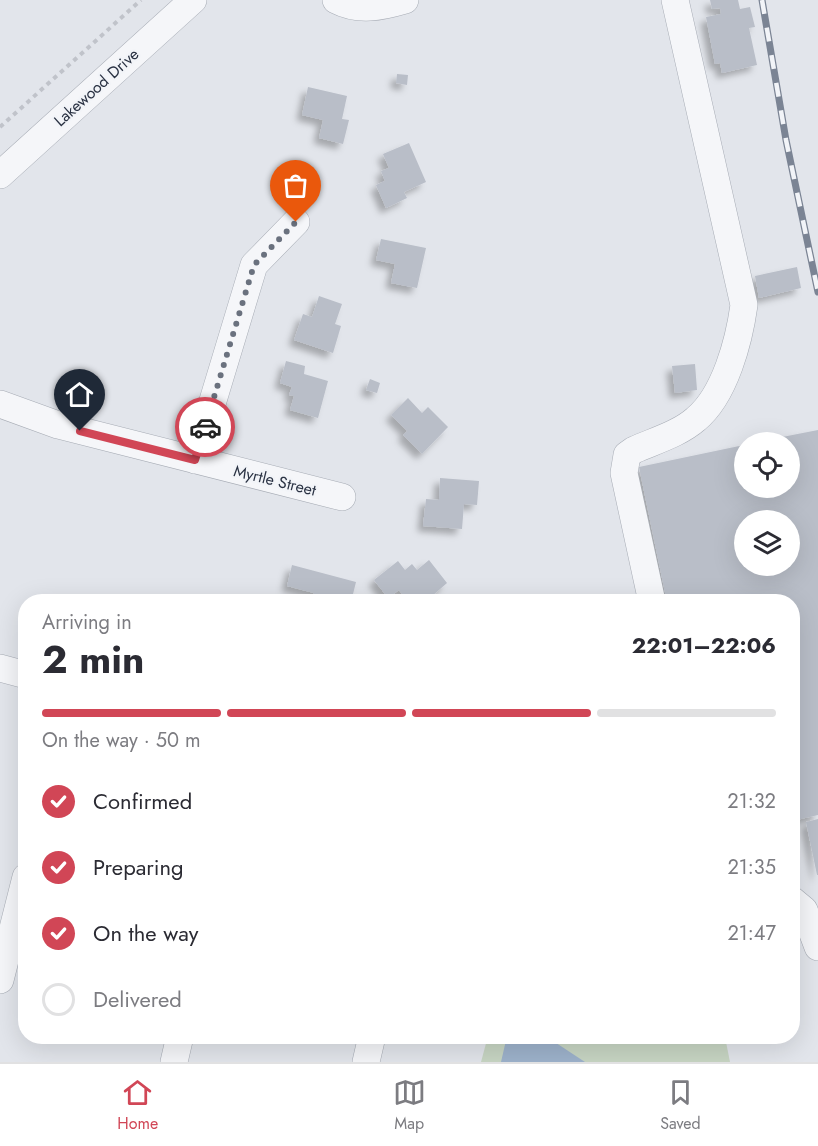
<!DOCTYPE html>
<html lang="en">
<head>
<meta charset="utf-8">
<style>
	:root { --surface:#fff; --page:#f2f2f3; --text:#2b2b33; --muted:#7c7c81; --line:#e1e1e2; --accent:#d14656 }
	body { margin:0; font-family:Jost,sans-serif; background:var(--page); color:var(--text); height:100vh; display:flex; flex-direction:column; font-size:22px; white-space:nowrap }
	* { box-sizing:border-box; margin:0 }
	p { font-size:20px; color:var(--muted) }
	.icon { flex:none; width:33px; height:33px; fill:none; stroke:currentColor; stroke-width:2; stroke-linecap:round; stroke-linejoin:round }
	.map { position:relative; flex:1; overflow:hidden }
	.details { position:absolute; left:18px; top:594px; width:782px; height:450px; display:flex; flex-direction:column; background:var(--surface); border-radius:24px; box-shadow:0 6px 24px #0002 }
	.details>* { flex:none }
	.controls { position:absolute; left:734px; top:432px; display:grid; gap:12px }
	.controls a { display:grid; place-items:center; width:66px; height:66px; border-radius:50%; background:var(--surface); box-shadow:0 6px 24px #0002; font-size:30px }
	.pin { position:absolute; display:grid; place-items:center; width:51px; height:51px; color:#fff; margin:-62px -26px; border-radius:50% 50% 50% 0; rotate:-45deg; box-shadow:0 0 6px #0007 }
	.pin .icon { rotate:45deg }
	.courier { position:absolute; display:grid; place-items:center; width:60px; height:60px; margin:-30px; border:4px solid #d14656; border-radius:50%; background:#fff; color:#222; box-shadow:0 2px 8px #0007 }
	.summary em { font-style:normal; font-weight:700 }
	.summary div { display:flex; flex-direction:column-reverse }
	.summary { display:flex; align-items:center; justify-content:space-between; height:102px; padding:0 24px }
	h1 { font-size:39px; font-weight:700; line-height:45px }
	.bar { display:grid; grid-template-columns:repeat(4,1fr); gap:9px 6px; align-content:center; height:72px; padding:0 24px }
	.bar i { height:8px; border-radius:4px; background:var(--line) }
	.bar .on { background:var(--accent) }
	.bar p { grid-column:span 4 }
	ol { padding:0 24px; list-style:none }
	li { display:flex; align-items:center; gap:18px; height:66px }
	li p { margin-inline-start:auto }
	li .icon { padding:6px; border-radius:50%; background:var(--accent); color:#fff; stroke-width:4 }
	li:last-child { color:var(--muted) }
	li i { width:33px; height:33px; border:3px solid var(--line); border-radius:50% }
	.menu { display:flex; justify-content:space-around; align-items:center; height:84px; border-top:2px solid var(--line); background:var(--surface); font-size:16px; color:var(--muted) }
	.menu a { display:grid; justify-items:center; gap:3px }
	.menu .on { color:var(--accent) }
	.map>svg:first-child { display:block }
	.green { fill:#c7d5c3 }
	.water { fill:#9db2cb }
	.building { fill:#b9bec8; fill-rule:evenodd; filter:url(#shadow) }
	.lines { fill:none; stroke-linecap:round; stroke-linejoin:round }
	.minor-casing { stroke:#a7acb5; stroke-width:28 }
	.path { stroke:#c0c3ca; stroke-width:4; stroke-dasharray:4.5 4.5; stroke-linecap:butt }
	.minor { stroke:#f5f6f9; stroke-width:27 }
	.rail-casing { stroke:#7b8494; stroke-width:7 }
	.rail { stroke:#f2f4f8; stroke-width:4.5; stroke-dasharray:14; stroke-linecap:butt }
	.done { stroke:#6a717e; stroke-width:6; stroke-dasharray:0 10.8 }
	.route { stroke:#d14656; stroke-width:8 }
	.labels { text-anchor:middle; stroke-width:4.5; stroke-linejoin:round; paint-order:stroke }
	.street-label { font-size:16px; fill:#2a3243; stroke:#f2f4f8 }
</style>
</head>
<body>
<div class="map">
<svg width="818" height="1062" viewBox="0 0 818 1062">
	<defs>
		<filter id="shadow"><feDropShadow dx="-5.5" dy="5.5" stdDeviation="3" flood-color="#0004"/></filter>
	</defs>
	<rect width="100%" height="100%" fill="#e2e5eb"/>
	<path class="green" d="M488 1036 725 1037 730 1062H481Z"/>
	<path class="water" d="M507 1036 547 1037 585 1062H501Z"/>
	<path class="building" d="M710 0H738L740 9 750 7 755 27 749 28 757 65 722 73 720 63 715 64 706 17 721 14 720 8 712 9Z
		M397 74 408 75 407 85 396 83Z
		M308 87 347 96 342 119 349 120 343 144 319 138 323 120 302 115Z
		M409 143 426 182 404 192 407 198 386 208 376 185 385 181 381 171 389 168 383 154Z
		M381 239 426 248 417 288 391 283 395 264 376 260Z
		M797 267 801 288 759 298 755 276Z
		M319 296 342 304 335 324 341 326 333 353 294 340 303 314 312 317Z
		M286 361 305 366 304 374 328 381 318 418 290 410 294 396 289 395 292 387 280 383Z
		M695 364 697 390 675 393 672 366Z
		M370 379 380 383 377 393 366 390Z
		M408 398 422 413 428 407 448 427 422 454 403 435 407 431 391 415Z
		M818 430V815L792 821V602H667L639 467 744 445V488H789V442L762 441ZM744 520H789V566H744Z
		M440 478 479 481 477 505 464 504 462 529 423 526 426 499 439 500Z
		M429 560 447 583 425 602H408L399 590 388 598 374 580 398 561 405 570 412 564 417 570Z
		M292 565 356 582 351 602H319L312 598 314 593 287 586Z
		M818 819V875H817L806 822Z"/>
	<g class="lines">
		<g class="minor-casing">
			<path id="minor" d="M336 0C359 12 381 7 405 0
				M0 175 193 0
				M0 404 58 425 342 497
				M195 460 254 265 296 222
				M652 602 624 473 627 455 634 450C654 441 679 434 696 419 725 395 739 341 744 305L675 0
				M0 668 26 675
				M792 900 804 910 818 947
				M0 980 26 877
				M174 1062 180 1036
				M366 1062 372 1036"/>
		</g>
		<path class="path" d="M0 127 141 0"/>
		<use href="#minor" class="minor"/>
		<g class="rail-casing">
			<path id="rail" d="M762 0 786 140 818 292"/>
		</g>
		<use href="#rail" class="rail"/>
	</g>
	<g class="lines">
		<path class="done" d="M205 427 254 265 296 222"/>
		<path class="route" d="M80 431 195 460 205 427"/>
	</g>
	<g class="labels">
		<g class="street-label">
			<text transform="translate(96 87) rotate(-42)" y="6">Lakewood Drive</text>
			<text transform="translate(275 480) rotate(14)" y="6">Myrtle Street</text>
		</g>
	</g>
</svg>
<div class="controls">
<a><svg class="icon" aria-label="locate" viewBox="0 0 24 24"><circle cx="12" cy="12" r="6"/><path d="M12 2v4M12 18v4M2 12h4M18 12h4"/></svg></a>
<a><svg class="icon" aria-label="layers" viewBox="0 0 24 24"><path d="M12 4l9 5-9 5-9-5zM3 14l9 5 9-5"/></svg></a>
</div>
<div class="pin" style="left:296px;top:222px;background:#ea580c"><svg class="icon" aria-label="bag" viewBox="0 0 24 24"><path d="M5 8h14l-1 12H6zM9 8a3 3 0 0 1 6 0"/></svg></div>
<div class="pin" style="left:80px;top:431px;background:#1f2937"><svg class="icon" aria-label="home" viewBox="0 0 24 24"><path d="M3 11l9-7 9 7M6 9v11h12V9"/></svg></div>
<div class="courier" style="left:205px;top:427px"><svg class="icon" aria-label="car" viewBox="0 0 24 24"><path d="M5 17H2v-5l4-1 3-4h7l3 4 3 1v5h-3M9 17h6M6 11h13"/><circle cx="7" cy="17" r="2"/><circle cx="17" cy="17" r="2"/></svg></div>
<section class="details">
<div class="summary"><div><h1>2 min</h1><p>Arriving in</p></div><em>22:01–22:06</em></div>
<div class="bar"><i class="on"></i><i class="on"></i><i class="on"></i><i></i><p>On the way · 50 m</p></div>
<ol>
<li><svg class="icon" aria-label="check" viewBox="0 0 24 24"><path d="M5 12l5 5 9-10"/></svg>Confirmed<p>21:32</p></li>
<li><svg class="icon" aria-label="check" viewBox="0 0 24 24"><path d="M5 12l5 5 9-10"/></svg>Preparing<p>21:35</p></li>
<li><svg class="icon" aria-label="check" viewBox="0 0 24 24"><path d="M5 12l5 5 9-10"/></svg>On the way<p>21:47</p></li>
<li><i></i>Delivered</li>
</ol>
</section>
</div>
<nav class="menu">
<a class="on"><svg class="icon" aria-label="home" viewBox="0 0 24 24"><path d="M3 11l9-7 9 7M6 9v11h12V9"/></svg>Home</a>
<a><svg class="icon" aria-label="map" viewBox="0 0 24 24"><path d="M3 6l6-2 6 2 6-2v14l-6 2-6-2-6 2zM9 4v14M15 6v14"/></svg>Map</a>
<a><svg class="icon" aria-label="saved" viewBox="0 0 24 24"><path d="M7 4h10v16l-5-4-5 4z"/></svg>Saved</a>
</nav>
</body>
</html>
